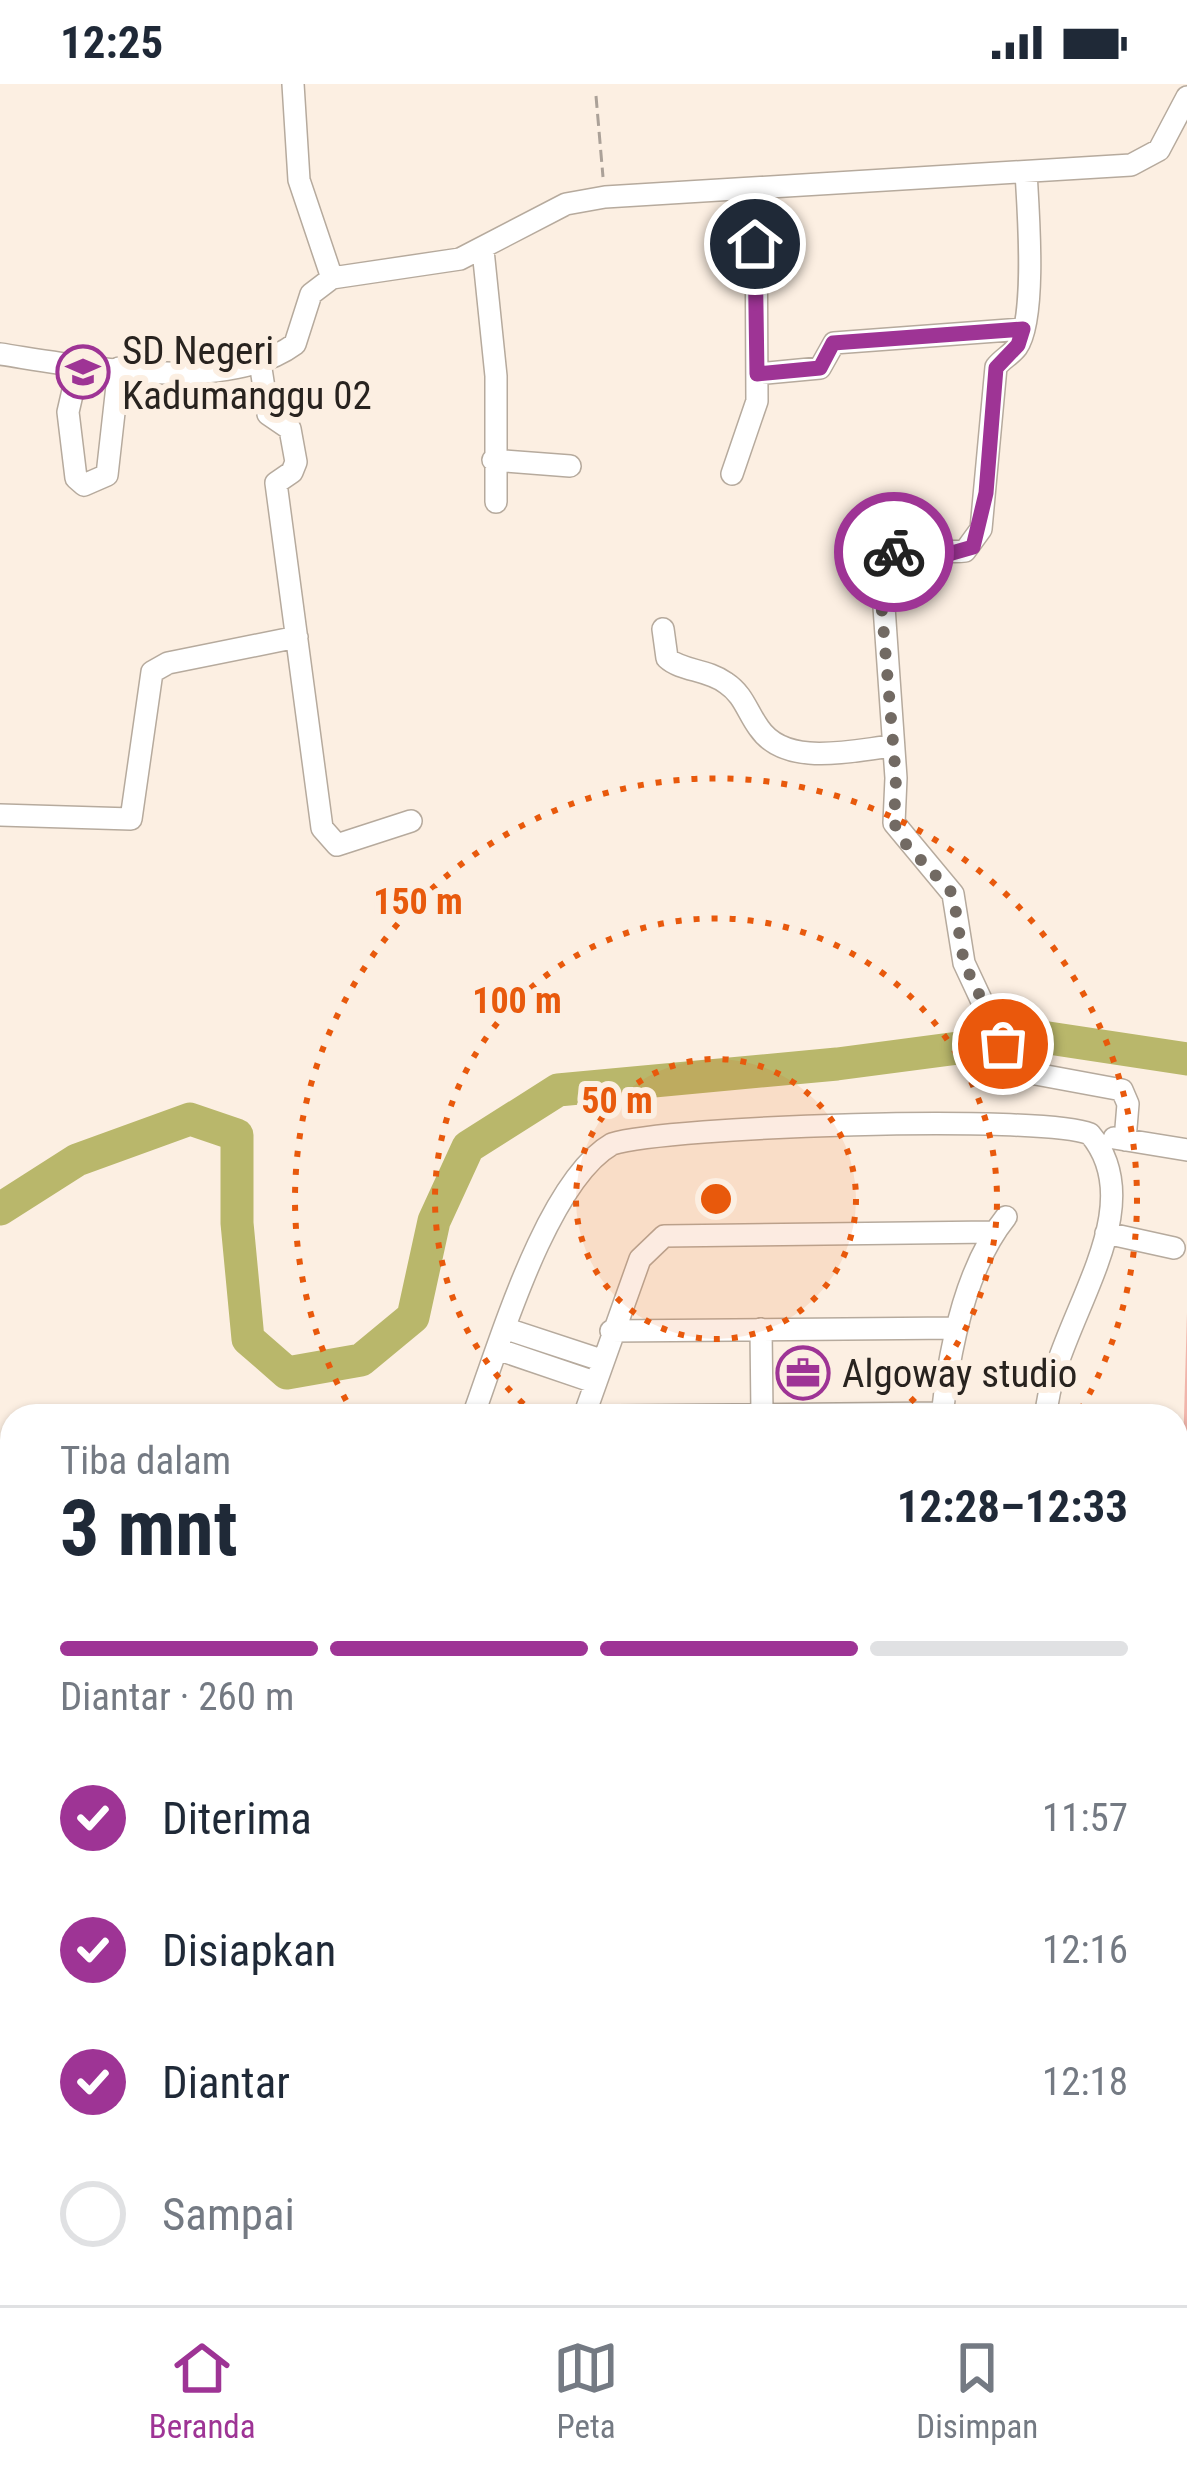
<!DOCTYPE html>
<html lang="id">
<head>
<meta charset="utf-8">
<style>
	:root { --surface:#fff; --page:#f6f6f7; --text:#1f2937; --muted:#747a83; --line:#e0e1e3; --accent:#9e3495 }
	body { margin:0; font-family:"Roboto Condensed",sans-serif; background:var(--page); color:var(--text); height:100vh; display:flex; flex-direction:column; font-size:45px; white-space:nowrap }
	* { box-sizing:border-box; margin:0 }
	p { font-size:39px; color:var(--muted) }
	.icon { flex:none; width:66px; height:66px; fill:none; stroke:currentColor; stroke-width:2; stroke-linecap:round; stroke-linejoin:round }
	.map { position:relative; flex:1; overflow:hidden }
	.sheet { position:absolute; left:0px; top:1320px; width:1188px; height:903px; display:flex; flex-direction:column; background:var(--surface); border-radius:36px 36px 0 0; box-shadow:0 3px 9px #0004 }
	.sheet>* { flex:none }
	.pin { position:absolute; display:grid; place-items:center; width:102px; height:102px; color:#fff; margin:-51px; border:6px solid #fff; border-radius:50%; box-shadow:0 3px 12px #0007 }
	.courier { position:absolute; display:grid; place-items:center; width:120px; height:120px; margin:-60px; border:9px solid #9e3495; border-radius:50%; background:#fff; color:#222; box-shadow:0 3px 15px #0007 }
	.head em { font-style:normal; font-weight:700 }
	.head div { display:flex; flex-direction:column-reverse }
	.head { display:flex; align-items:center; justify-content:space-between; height:204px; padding:0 60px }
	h1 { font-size:78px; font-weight:700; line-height:90px }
	.bar { display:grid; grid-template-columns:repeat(4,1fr); gap:18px 12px; align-content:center; height:144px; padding:0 60px }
	.bar i { height:15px; border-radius:9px; background:var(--line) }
	.bar .selected { background:var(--accent) }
	.bar p { grid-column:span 4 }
	ol { padding:0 60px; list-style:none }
	li { display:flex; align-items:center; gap:36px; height:132px }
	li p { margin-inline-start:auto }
	li .icon { padding:12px; border-radius:50%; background:var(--accent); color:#fff; stroke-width:4 }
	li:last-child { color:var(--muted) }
	li i { width:66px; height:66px; border:6px solid var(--line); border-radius:50% }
	.status { display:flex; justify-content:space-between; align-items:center; height:84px; padding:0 60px; background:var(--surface); direction:ltr }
	.status svg { height:33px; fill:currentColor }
	.dock { display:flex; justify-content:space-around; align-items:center; height:168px; border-top:3px solid var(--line); background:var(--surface); font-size:33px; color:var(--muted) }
	.dock a { display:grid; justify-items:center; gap:6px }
	.dock .selected { color:var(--accent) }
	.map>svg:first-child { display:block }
	.green { fill:#f1b5ab }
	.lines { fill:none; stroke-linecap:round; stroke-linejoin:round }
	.river { stroke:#b9b76b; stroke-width:33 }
	.lane-casing { stroke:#b6aa9d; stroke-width:14 }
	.street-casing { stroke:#b6aa9d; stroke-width:24 }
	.path { stroke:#aba198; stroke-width:3; stroke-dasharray:12 6; stroke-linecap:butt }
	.lane { stroke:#fff; stroke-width:10 }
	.street { stroke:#fff; stroke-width:21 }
	.done { stroke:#726a63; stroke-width:12; stroke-dasharray:0 21.6 }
	.route { stroke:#9e3495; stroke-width:15 }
	.ring { fill:none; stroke:#e8590c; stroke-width:6; stroke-dasharray:6 12 }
	.labels { text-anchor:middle; stroke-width:12; stroke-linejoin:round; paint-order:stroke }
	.poi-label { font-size:39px; fill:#28231f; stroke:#fcefe2; text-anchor:start }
	.centre { fill:#e8590c; stroke:#fcefe2; stroke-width:6 }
	.ring-label { font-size:36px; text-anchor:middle; font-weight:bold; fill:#e8590c; stroke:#fcefe2; stroke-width:12; stroke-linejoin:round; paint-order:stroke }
</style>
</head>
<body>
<div class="status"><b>12:25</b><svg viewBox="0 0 49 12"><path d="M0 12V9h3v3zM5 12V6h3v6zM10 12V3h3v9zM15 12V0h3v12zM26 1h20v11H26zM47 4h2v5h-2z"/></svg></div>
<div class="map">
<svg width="1187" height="2221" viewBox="0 0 1187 2221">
	<rect width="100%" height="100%" fill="#fcefe2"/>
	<path class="green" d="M1187 1228V1675L1176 1611Z"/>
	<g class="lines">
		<path class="river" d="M0 1125 77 1076 190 1035 237 1051V1139L248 1255 287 1289 361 1276 413 1233 434 1137 468 1063 558 1006 837 980 1042 953 1187 975"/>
		<g class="lane-casing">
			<path id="lane" d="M0 2192 12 2195"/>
		</g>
		<g class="street-casing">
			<path id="street" d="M293 0 299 96 332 194
				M1026 88C1028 124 1037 235 1017 263 1011 271 1002 275 996 283L981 445 965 467C938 471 900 455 881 480L896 694 894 739 953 810 964 879 1014 986 1122 1006 1128 1020 1125 1056
				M483 166 496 292V418
				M0 270C80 282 226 311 295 260L311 210 332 194 460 175 566 120 605 113 1131 81 1159 66 1187 13
				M260 278 268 330 290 345 296 378 292 388 276 399 322 744 337 761 411 737
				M79 280 68 328 76 394 84 401 107 391 119 284
				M757 290 820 284 834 259 1023 245
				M493 376 570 382
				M732 390 757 317 756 106
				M663 545 667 574C681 587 707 585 726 599 744 611 747 628 759 644 786 684 853 666 893 662
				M0 731 131 735 152 588 168 579 297 553
				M1114 1054 1187 1066
				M1106 1149 1174 1164
				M504 1244 601 1276
				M761 1245 762 1330
				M611 1247 956 1244
				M497 1265 594 1298
				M473 1332C499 1261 547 1097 612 1060 669 1042 1040 1030 1090 1050 1156 1128 1051 1243 1046 1332
				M584 1332 640 1175 664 1152 993 1148
				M618 1332 942 1329
				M942 1332C949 1268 964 1185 1006 1133
				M0 1544V1558
				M0 1587 12 1592
				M0 1812 12 1779
				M0 1939 12 1943
				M0 1969 12 1973
				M0 2076 12 2081
				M46 2211 74 2221
				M336 2211 344 2221
				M386 2211 396 2221
				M808 2211 809 2221
				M542 2221 555 2211
				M954 2221V2211"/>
		</g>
		<path class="path" d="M596 12 603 93"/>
		<use href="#lane" class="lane"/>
		<use href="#street" class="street"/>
	</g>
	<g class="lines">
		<path class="done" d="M894 468 881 479 879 492 896 694 894 739 904 758 953 810 964 879 1003 960"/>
		<path class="route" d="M755 160 757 290 820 284 833 259 1023 245 1018 261 996 284 986 409 973 463 952 469 894 468"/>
	</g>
	<circle cx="716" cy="1115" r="140" fill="#e8590c" fill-opacity=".12"/>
	<g class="ring">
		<circle cx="716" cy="1115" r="140"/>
		<path d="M537 1332A281 281 0 1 1 895 1332"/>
		<path d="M355 1332A421 421 0 1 1 1077 1332"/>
	</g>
	<defs>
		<g id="school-ring" transform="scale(2.7)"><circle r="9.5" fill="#fcefe2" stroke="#9e3495" stroke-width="1.5"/><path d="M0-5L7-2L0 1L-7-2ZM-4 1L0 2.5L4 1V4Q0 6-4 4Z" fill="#9e3495"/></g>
		<g id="office-ring" transform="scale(2.7)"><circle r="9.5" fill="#fcefe2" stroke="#9e3495" stroke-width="1.5"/><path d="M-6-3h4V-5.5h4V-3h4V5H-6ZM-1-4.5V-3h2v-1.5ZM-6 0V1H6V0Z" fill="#9e3495"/></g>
	</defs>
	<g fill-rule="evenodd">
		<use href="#school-ring" x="83" y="288"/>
		<use href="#office-ring" x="803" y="1289"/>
	</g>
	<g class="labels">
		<g class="poi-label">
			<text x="122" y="280">SD Negeri<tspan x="122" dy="45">Kadumanggu 02</tspan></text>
			<text x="842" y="1303">Algoway studio</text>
		</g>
	</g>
	<circle cx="716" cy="1115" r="18" class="centre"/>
	<g class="ring-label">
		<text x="418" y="830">150 m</text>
		<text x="517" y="929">100 m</text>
		<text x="617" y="1029">50 m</text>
	</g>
</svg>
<div class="pin" style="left:1003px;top:960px;background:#ea580c"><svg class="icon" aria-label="bag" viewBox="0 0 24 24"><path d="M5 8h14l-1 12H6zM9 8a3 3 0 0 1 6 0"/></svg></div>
<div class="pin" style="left:755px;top:160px;background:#1f2937"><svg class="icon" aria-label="home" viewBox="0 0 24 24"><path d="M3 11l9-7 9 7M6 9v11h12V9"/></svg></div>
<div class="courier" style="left:894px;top:468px"><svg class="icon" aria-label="bike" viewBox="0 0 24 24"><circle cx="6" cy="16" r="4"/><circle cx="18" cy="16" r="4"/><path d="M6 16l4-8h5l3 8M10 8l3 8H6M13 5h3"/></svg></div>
<section class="sheet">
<div class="head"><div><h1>3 mnt</h1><p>Tiba dalam</p></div><em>12:28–12:33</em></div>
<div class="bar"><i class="selected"></i><i class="selected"></i><i class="selected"></i><i></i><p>Diantar · 260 m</p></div>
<ol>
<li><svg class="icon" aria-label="check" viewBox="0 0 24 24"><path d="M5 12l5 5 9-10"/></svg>Diterima<p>11:57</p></li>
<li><svg class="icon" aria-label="check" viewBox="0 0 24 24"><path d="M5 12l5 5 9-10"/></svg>Disiapkan<p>12:16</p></li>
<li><svg class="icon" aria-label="check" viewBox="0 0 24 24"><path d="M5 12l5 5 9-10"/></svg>Diantar<p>12:18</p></li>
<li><i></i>Sampai</li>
</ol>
</section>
</div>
<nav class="dock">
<a class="selected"><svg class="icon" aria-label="home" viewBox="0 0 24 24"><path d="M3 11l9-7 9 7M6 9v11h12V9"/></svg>Beranda</a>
<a><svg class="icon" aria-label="map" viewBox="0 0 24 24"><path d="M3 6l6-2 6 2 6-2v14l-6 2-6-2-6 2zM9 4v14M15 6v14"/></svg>Peta</a>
<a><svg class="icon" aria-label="saved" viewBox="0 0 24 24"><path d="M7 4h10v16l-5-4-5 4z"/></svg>Disimpan</a>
</nav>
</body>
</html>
